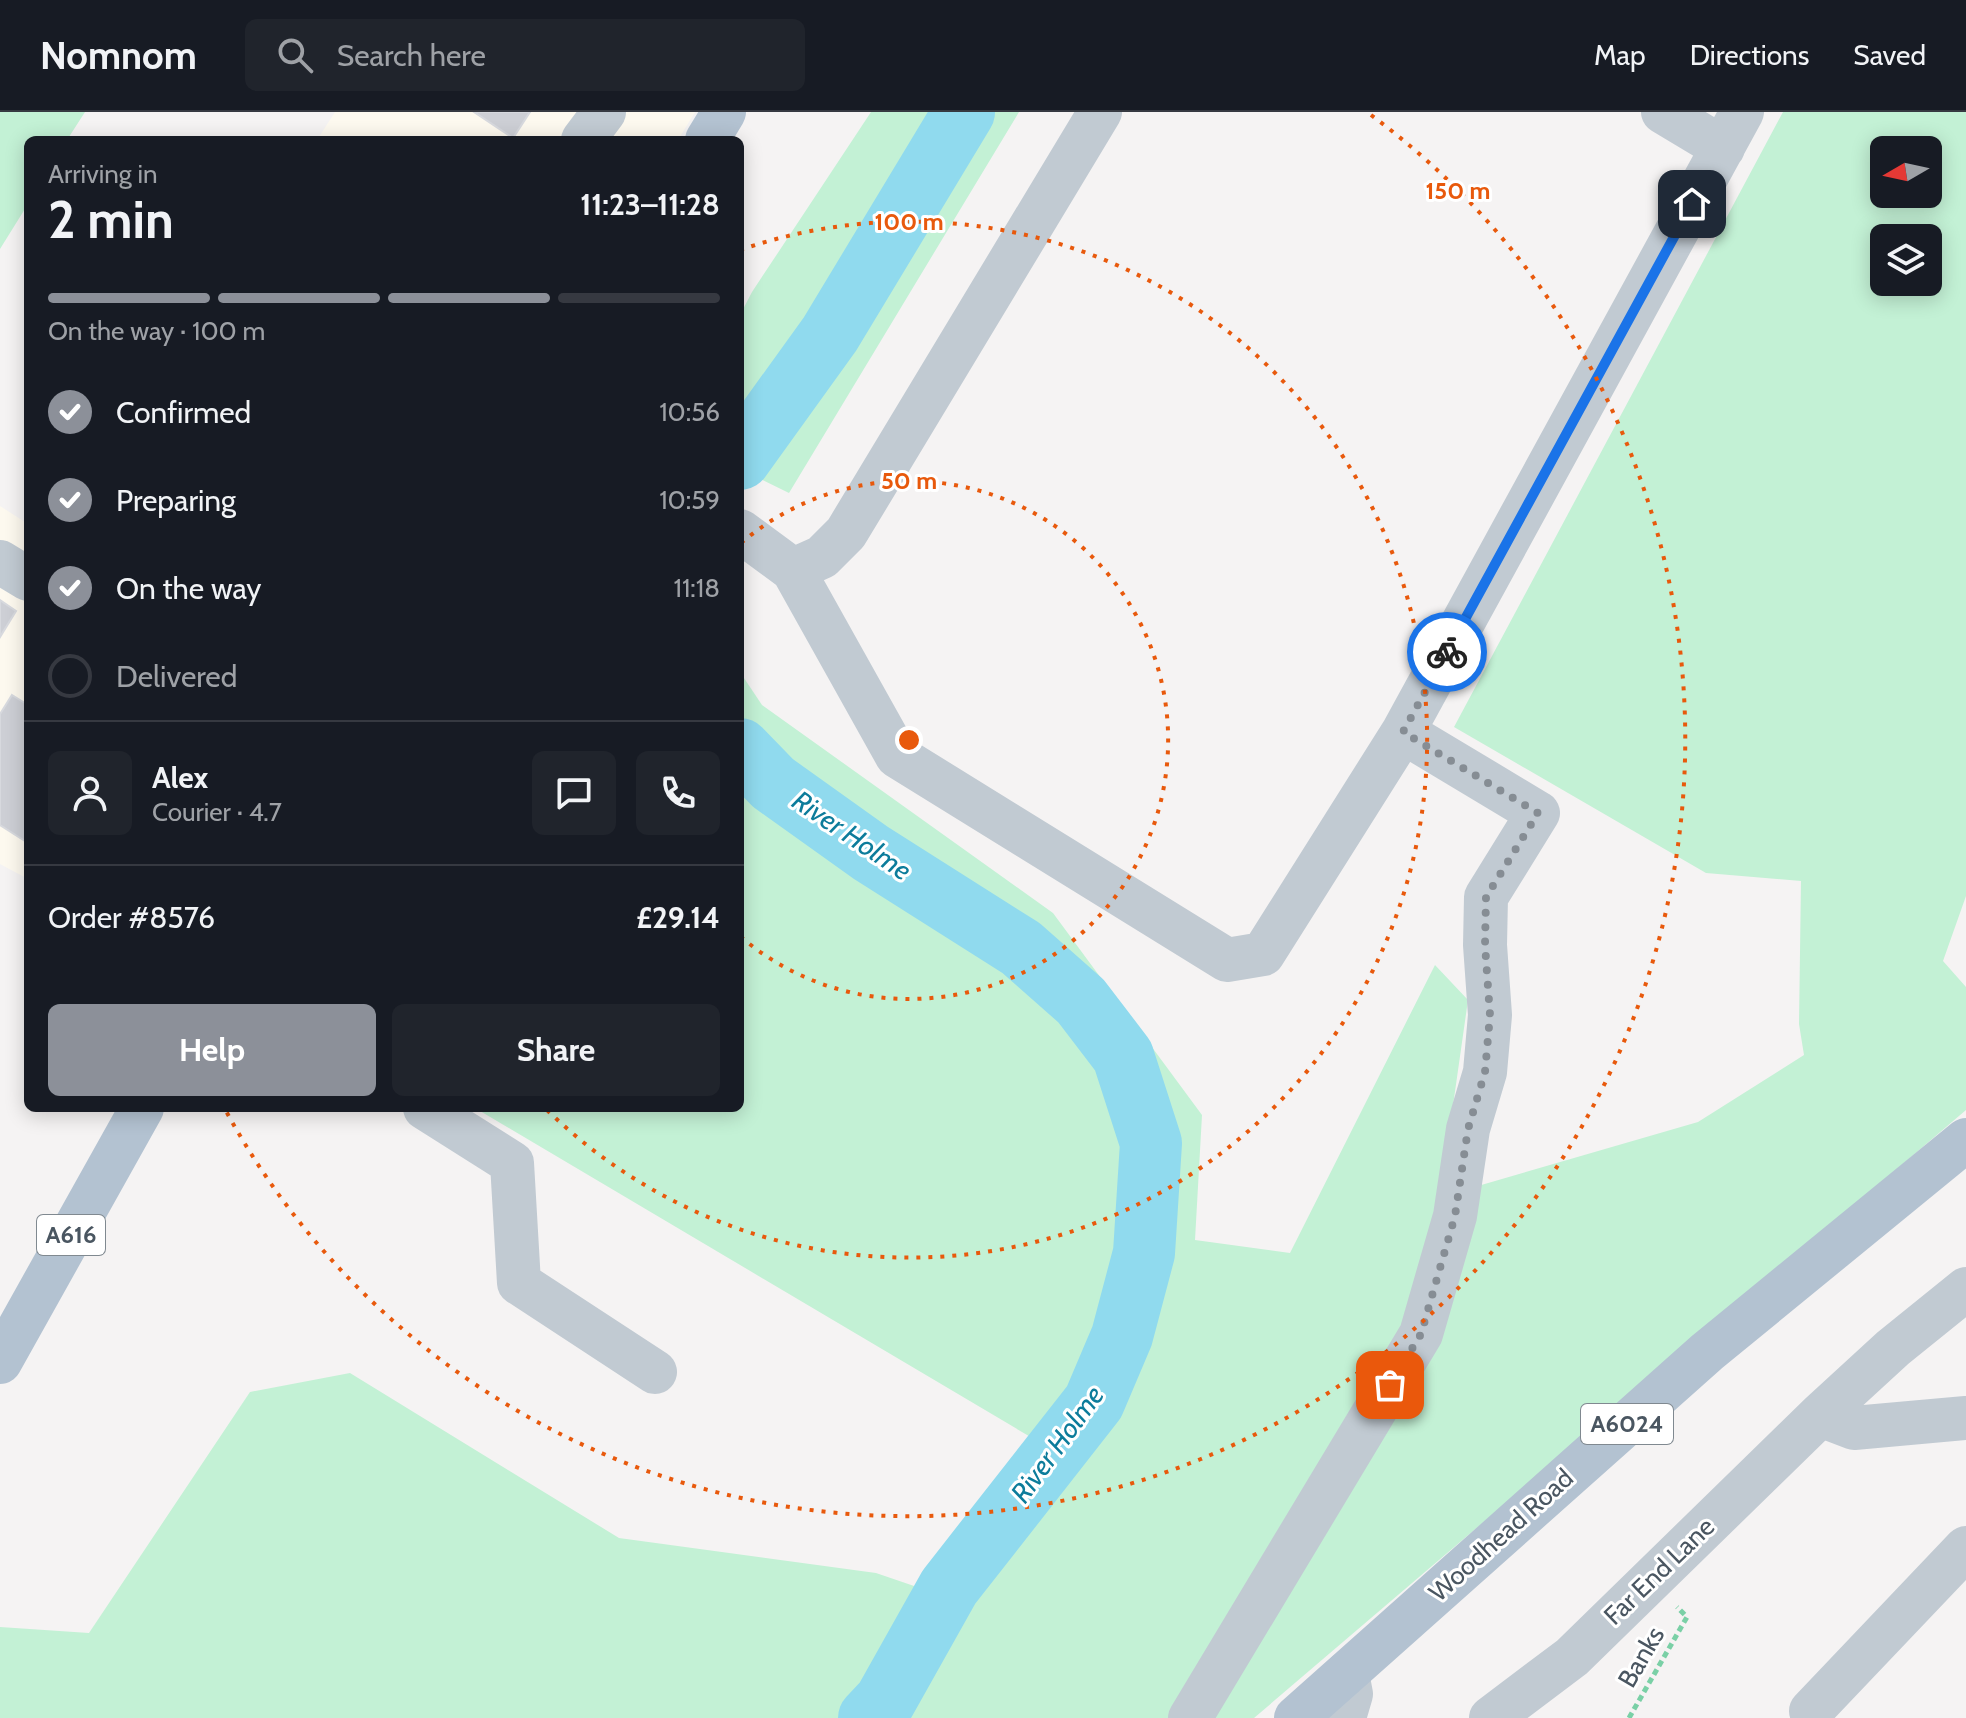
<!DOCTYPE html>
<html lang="en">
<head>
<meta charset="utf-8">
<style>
	:root { --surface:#171b24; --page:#20242c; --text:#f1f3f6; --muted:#9ea1a6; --line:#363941; --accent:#8c9099 }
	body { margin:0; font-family:Cabin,sans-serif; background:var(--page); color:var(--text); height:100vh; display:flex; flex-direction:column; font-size:30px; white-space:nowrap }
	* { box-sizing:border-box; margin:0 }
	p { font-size:26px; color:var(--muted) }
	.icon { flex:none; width:44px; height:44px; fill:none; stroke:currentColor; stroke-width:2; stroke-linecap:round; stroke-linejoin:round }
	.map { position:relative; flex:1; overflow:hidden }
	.drawer { position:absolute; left:24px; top:24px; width:720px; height:976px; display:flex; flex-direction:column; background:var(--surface); border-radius:12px; box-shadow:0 4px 20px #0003 }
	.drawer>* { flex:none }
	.needle { width:52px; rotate:261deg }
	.controls { position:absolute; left:1870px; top:24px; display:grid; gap:16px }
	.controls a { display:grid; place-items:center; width:72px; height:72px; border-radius:12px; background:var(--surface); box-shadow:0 4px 20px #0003; font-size:40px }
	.pin { position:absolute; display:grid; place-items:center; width:68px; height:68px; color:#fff; margin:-34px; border-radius:16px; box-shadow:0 4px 12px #0006 }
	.courier { position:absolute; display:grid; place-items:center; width:80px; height:80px; margin:-40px; border:6px solid #1a73e8; border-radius:50%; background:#fff; color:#222; box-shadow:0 2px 10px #0007 }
	.summary em { font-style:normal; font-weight:800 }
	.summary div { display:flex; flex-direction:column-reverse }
	.summary { display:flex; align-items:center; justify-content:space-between; height:136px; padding:0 24px }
	h1 { font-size:52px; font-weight:800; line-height:60px }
	.bar { display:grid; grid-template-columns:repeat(4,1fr); gap:12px 8px; align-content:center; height:96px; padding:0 24px }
	.bar i { height:10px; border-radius:6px; background:var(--line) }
	.bar .current { background:var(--accent) }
	.bar p { grid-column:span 4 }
	.line { display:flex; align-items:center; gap:20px; padding:0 24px; border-top:2px solid var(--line) }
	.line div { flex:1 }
	.round { display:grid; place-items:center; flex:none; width:84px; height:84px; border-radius:12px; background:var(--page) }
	ol { padding:0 24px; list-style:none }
	li { display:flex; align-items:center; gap:24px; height:88px }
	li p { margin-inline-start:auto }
	li .icon { padding:8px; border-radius:50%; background:var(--accent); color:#fff; stroke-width:4 }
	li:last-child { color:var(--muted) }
	li i { width:44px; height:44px; border:4px solid var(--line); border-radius:50% }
	.action { display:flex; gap:16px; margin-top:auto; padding:16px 24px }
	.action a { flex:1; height:92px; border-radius:12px; background:var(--accent); color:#fff; font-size:32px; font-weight:800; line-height:92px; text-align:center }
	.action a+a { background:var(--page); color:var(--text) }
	header { display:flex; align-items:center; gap:48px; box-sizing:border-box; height:112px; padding:0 40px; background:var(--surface); border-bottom:2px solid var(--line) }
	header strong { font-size:38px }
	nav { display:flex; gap:44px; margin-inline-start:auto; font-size:28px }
	.search { width:560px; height:72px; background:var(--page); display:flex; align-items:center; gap:20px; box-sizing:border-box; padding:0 28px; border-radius:12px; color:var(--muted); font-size:30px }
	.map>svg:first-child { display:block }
	.commercial { fill:#fdf9ef }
	.green { fill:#c3f1d5; fill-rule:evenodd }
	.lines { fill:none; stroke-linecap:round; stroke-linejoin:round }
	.river { stroke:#90daee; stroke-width:62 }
	.building { fill:#cdcfd5; stroke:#d7d9de; stroke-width:2 }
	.path { stroke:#7ad0a6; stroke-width:5; stroke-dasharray:6 4; stroke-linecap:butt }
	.minor { stroke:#c1cad2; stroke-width:44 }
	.major { stroke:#b3c2d1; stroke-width:44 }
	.done { stroke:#868d94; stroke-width:8; stroke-dasharray:0 14.4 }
	.route { stroke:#1a73e8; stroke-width:10 }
	.ring { fill:none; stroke:#e8590c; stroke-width:4; stroke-dasharray:4 8 }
	.labels { text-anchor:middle; stroke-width:6; stroke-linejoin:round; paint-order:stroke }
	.shield { fill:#fff; stroke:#808990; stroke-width:2 }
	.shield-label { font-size:24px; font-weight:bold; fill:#4a5661 }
	.street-label { font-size:26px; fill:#4a5661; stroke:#fff }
	.water-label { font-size:28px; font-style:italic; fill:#0c7c9b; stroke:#fff }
	.centre { fill:#e8590c; stroke:#fff; stroke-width:4 }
	.ring-label { font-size:24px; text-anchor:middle; font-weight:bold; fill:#e8590c; stroke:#fff; stroke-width:6; stroke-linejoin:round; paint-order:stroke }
</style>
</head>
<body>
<header>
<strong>Nomnom</strong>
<div class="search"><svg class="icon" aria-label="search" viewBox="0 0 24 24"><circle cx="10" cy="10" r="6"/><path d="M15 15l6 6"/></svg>Search here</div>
<nav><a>Map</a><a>Directions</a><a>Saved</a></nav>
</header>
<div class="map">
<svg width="1966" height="1606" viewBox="0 0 1966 1606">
	<rect width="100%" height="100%" fill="#f5f3f3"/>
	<path class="commercial" d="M335 0H695L678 28H317Z
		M0 394 28 412V767L0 752Z"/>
	<path class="green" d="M0 0H85L67 28H28V92L0 137Z
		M871 0H1019L789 381 740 357V203L752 180Z
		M1783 0H1966V784L1943 849 1966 875V998L1254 1606H0V1515L89 1521 250 1280 350 1261 619 1426 876 1461 917 1475 1039 1330 475 996H740V560L762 593 1053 801 1202 1003 1195 1128 1290 1141 1435 853 1468 888 1440 1085 1698 1010 1804 943 1799 912 1801 769 1706 761 1454 615ZM1884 38H1928V82H1884ZM1884 126H1928V170H1884Z"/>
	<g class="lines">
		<path class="river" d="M740 347 830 222 964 0
			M740 637 773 671 871 741 1021 836 1081 889 1123 944 1151 1031 1144 1141 1122 1224 1094 1290 949 1475 885 1589 869 1606"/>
	</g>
	<path class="building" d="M474 0H530L513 26Z
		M0 488 16 499 0 525Z
		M12 583 28 593V731L0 713V602Z"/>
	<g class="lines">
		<path class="path" d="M1629 1606 1687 1505 1677 1495"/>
		<path class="minor" d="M1663 0 1723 36
			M583 28 604 0
			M740 419 793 458 897 644 1227 848 1263 842 1403 620 1742 0
			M0 450 28 467
			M793 458 822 445 846 421 1100 0
			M425 996 512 1051 519 1171 655 1260
			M1820 1303 1854 1316 1966 1306
			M1811 1599 1966 1436
			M1190 1606 1421 1222 1455 1104 1468 1017 1485 960 1490 903 1485 833 1486 785 1538 701 1403 620
			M1344 1606 1351 1582 1347 1561
			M1491 1606 1572 1545 1820 1303 1893 1236 1966 1177"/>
		<path class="major" d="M707 28 724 0
			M0 1250 142 996
			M1296 1606 1707 1240 1966 1028"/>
	</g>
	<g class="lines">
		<path class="done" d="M1390 1273 1421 1222 1455 1104 1468 1017 1485 960 1490 903 1485 833 1486 785 1538 701 1403 620 1447 540"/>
		<path class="route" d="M1447 540 1692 92"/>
	</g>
	<g class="ring">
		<path d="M741 431A259 259 0 1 1 741 825"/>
		<path d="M740 138A518 518 0 1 1 546 997"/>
		<path d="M1371 3A777 777 0 1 1 226 999"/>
	</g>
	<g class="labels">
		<g class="shield">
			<rect x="37" y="1103" width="68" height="40" rx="6"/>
			<rect x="1581" y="1292" width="92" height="40" rx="6"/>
		</g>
		<g class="shield-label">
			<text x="71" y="1131">A616</text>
			<text x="1627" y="1320">A6024</text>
		</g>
		<g class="street-label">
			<text transform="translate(1501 1423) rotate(-42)" y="9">Woodhead Road</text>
			<text transform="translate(1659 1459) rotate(-44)" y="9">Far End Lane</text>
			<text transform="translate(1641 1545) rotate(-60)" y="9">Banks</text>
		</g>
		<g class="water-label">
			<text transform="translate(852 723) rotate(34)" y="10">River Holme</text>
			<text transform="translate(1057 1332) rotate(-54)" y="10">River Holme</text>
		</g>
	</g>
	<circle cx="909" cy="628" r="12" class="centre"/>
	<g class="ring-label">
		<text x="1458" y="87">150 m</text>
		<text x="909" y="118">100 m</text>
		<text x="909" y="377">50 m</text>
	</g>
</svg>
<div class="controls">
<a><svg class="needle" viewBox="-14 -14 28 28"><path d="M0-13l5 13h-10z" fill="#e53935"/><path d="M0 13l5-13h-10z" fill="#9ea1a6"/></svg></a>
<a><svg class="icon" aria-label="layers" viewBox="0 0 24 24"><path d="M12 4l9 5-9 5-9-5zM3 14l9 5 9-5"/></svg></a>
</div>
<div class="pin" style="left:1390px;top:1273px;background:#ea580c"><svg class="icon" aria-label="bag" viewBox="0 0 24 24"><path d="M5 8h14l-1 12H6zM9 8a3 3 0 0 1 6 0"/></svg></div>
<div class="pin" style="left:1692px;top:92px;background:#1f2937"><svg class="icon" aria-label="home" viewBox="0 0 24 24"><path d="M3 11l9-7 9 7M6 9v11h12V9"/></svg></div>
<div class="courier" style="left:1447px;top:540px"><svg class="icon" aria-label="bike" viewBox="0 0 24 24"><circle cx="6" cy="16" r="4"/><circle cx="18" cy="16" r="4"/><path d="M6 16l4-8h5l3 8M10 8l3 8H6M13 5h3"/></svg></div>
<section class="drawer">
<div class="summary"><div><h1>2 min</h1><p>Arriving in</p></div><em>11:23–11:28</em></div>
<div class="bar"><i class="current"></i><i class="current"></i><i class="current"></i><i></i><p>On the way · 100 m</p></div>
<ol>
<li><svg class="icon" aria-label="check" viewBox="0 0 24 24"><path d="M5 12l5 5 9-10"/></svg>Confirmed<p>10:56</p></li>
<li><svg class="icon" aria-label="check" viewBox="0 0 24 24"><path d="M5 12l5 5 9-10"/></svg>Preparing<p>10:59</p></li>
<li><svg class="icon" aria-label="check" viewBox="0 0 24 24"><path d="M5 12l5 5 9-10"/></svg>On the way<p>11:18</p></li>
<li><i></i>Delivered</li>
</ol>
<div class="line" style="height:144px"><a class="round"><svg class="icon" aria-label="person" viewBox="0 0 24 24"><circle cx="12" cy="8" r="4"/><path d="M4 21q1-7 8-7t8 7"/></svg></a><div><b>Alex</b><p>Courier · 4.7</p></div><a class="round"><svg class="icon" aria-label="chat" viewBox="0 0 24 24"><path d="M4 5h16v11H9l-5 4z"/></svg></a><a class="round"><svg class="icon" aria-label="phone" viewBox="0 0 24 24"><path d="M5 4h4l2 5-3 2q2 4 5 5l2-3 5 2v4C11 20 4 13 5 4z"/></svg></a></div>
<div class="line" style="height:104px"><div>Order #8576</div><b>£29.14</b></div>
<div class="action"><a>Help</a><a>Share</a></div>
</section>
</div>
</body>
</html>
